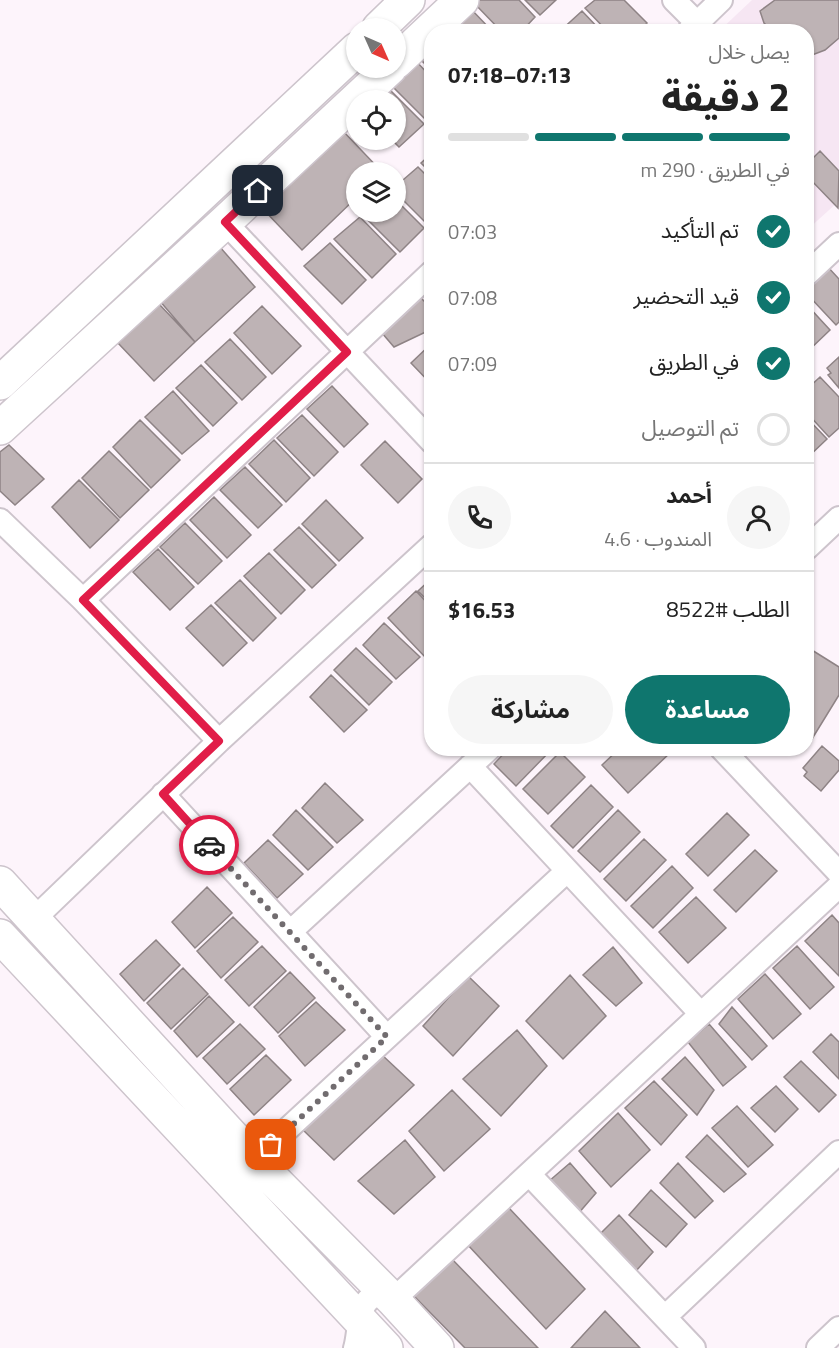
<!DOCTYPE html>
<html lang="ar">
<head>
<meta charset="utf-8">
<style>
	:root { --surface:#fff; --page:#f6f6f6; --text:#222; --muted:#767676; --line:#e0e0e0; --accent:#0f766e }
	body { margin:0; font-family:"Titillium Web","Noto Sans Arabic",sans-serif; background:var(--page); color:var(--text); direction:rtl; height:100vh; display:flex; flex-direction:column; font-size:22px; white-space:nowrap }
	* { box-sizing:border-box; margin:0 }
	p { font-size:20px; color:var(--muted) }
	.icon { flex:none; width:33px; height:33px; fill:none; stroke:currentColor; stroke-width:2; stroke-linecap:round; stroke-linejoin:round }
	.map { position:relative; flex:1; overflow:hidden; direction:ltr }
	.sheet { position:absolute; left:424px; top:24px; width:390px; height:732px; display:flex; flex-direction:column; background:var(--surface); border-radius:24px; box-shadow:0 2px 4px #0004; direction:rtl }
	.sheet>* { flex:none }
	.needle { width:39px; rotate:135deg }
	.controls { position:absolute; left:346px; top:18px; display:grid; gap:12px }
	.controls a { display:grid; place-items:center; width:60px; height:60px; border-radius:50%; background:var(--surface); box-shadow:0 2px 4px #0004; font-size:30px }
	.pin { position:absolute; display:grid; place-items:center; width:51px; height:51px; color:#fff; margin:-26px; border-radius:12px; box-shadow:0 3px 9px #0006 }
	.courier { position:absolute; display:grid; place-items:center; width:60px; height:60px; margin:-30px; border:4px solid #e11d48; border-radius:50%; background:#fff; color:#222; box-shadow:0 2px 8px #0007 }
	.summary em { font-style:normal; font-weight:700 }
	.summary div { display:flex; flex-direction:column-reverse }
	.summary { display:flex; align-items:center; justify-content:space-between; height:102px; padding:0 24px }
	h1 { font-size:39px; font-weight:700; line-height:45px }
	.bar { display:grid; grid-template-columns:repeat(4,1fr); gap:9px 6px; align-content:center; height:72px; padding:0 24px }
	.bar i { height:8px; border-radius:4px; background:var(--line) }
	.bar .on { background:var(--accent) }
	.bar p { grid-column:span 4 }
	.line { display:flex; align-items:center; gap:15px; padding:0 24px; border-top:2px solid var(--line) }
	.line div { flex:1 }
	.round { display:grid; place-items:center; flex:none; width:63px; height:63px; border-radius:32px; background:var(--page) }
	ol { padding:0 24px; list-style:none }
	li { display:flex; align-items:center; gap:18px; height:66px }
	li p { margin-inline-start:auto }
	li .icon { padding:6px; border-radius:50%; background:var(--accent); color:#fff; stroke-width:4 }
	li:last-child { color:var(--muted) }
	li i { width:33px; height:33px; border:3px solid var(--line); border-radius:50% }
	.cta { display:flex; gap:12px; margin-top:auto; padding:12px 24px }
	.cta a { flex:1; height:69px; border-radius:36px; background:var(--accent); color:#fff; font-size:24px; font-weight:700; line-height:69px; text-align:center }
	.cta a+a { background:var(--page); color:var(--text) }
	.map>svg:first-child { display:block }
	.built { fill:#f6e6f3 }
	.building { fill:#beb3b5; stroke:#8e8385; stroke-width:1.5 }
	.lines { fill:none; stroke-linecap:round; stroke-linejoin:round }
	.minor-casing { stroke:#cdc4cc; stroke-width:26 }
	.secondary-casing { stroke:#cdc4cc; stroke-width:36 }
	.minor { stroke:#fff; stroke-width:22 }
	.secondary { stroke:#fff; stroke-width:33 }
	.done { stroke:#716c6f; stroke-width:6; stroke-dasharray:0 10.8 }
	.route { stroke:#e11d48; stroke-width:8 }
</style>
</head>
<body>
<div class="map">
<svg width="839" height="1348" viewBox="0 0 839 1348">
	<rect width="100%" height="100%" fill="#fdf4fb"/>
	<path class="built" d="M752 0H839V201L807 230V32H718Z"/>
	<path class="building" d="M477 0H519L535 17 521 32H502L474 3Z
		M525 0H556L540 15Z
		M595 0H624L647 23 638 32H608L585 8Z
		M775 0H839V38L825 50 807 57V32H774L764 23 760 11Z
		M470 8 493 32H445Z
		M582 11 602 32H559Z
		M432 43V71L417 56Z
		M415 60 432 78V116L427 121 389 83Z
		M387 87 424 124 399 147 392 140H396V100H372Z
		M343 131 382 172H357V197L302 250 262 208Z
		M820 151 839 171 838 208 807 176V164Z
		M432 153V174L421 163Z
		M418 167 432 181V225L430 227 396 193V186Z
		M396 200 424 228 400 252 362 214 365 212H396Z
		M360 217 396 254 372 278 334 239Z
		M330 243 366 280 342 304 304 266Z
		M219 246 255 287 195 342 159 300Z
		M827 266 839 279V322L836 325 807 294V284Z
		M419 296 432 309V329L394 347 382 333Z
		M159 304 195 342 154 381 118 343Z
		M807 305 830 330 807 352Z
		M262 306 301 346 272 374 234 333Z
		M230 339 266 377 242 400 205 362Z
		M432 343V385L411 363Z
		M839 357V388L828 375 831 373 827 368Z
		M201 365 237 403 213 426 176 388Z
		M820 377 839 397V428L829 437 807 413V389Z
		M332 386 368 424 344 447 307 409Z
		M173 391 209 431 182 454 145 417Z
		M302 415 338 452 314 476 277 438Z
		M807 418 827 439 807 458Z
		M140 420 180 460 151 488 113 447Z
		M274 440 310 478 286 502 249 464Z
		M385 441 422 479 398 503 361 465Z
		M9 445 44 479 15 505 0 491V452Z
		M109 451 149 490 120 518 82 478Z
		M245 467 282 505 258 528 220 490Z
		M79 480 119 520 90 548 52 507Z
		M214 497 251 535 227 558 190 520Z
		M326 500 363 538 339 561 302 524Z
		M185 523 222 561 198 584 160 547Z
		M299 527 336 565 312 588 274 550Z
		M158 549 194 587 170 610 133 572Z
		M269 553 305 590 281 614 244 576Z
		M432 578V605L418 591Z
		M240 580 276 618 253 641 215 603Z
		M416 591 432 608V650L425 657 388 618Z
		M211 605 247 643 223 666 186 628Z
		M384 623 420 657 396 679 363 645Z
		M807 647 839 667V695L807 747Z
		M356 648 392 682 369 705 334 670Z
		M331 675 367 710 344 732 310 697Z
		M822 746 839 761V770L821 791 804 776 807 772 803 768Z
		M509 748H553L516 786 494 764Z
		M620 748H668L671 752 628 793 602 765Z
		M560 752 585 777 548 814 523 789Z
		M325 783 363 820 337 843 302 808Z
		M591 785 613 807 573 848 551 826Z
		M296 810 333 847 308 870 273 835Z
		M618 810 640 832 600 872 578 851Z
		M727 813 749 835 708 876 686 854Z
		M644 839 666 860 626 901 604 879Z
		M268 840 303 874 277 898 244 863Z
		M755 850 777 871 736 912 714 890Z
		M672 866 693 888 653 928 631 906Z
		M207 887 232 913 195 948 172 922Z
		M696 897 726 928 688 963 659 932Z
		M832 915 839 923V976L805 941Z
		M233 917 258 942 221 978 197 951Z
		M156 940 180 965 144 1001 120 974Z
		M262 946 286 971 249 1006 225 980Z
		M797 946 834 987 810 1009 773 968Z
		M613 947 642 983 616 1006 583 975Z
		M183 968 208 994 171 1029 147 1003Z
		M290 972 315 998 278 1033 254 1007Z
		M765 974 801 1014 773 1039 738 999Z
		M570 975 606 1016 563 1059 526 1021Z
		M468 976 499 1006 453 1056 423 1026Z
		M209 996 234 1022 197 1057 174 1031Z
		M316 1002 345 1030 305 1066 279 1036Z
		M732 1007 767 1046 752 1060 719 1024Z
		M240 1024 265 1049 227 1084 203 1058Z
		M709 1024 746 1067 723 1086 688 1042Z
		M517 1030 547 1066 501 1116 463 1079Z
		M831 1034 839 1042V1079L813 1052Z
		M381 1054 414 1085 334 1160 301 1128Z
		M266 1055 291 1080 254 1115 230 1089Z
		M685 1057 714 1090 697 1115 662 1079Z
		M801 1061 836 1095 819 1112 784 1077Z
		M654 1081 687 1115 661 1145 625 1108Z
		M776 1086 798 1109 775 1132 751 1108Z
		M452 1090 490 1129 444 1171 409 1131Z
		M737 1106 773 1145 748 1167 712 1128Z
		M618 1113 650 1150 611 1187 579 1151Z
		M707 1135 746 1174 724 1192 686 1157Z
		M405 1140 435 1177 394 1214 358 1181Z
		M570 1163 596 1193 571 1222 541 1188Z
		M678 1163 713 1201 695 1218 660 1183Z
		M651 1190 687 1224 666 1247 629 1215Z
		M509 1208 585 1289 546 1329 467 1244Z
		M619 1215 653 1252 627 1281 588 1246Z
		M450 1257 538 1348H465L413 1295Z
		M605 1311 640 1348H571Z"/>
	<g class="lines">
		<g class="minor-casing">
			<path id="minor" d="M674 0 697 23
				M688 32 721 0
				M225 222 432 442
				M807 274 839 244
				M0 520 83 600 219 741
				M807 548 839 518
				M83 600 432 272
				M721 748 839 873
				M470 766 701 1014
				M163 794 387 1037
				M33 920 219 741 432 545
				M290 932 490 748
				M254 1160 567 871
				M529 1174 694 1348
				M665 1317 839 1152
				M355 1348C360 1333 357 1295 379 1296 383 1296 389 1299 393 1300L839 886
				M818 1348 839 1328"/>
		</g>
		<g class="secondary-casing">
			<path id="secondary" d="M379 28 408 0
				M396 62 462 0
				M0 383 357 49
				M0 428 225 222 390 68
				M0 883 254 1160 393 1300 437 1348
				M0 936 386 1348"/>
		</g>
		<use href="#minor" class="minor"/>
		<use href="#secondary" class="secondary"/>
	</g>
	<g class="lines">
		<path class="done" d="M209 845 387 1037 271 1145"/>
		<path class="route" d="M209 845 163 794 219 741 83 600 347 352 225 222 258 191"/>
	</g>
</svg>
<div class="controls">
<a><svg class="needle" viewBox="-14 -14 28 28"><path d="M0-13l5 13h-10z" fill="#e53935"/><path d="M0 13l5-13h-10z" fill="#767676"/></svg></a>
<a><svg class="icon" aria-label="locate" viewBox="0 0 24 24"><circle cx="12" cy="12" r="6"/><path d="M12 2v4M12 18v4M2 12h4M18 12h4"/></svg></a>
<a><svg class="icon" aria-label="layers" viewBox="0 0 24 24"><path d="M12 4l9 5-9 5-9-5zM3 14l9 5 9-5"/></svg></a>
</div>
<div class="pin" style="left:271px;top:1145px;background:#ea580c"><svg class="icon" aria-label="bag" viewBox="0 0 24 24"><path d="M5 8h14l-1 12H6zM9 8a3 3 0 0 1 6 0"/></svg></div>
<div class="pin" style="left:258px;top:191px;background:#1f2937"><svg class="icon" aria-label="home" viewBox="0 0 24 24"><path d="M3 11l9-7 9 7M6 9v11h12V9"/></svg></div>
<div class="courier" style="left:209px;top:845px"><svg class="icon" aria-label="car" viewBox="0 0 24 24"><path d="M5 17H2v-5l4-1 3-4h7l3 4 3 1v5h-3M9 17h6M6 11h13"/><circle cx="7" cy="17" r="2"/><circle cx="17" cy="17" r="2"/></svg></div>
<section class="sheet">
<div class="summary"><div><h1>2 دقيقة</h1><p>يصل خلال</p></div><em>07:13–07:18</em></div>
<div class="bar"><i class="on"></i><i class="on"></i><i class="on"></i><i></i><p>في الطريق · 290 m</p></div>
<ol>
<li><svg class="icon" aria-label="check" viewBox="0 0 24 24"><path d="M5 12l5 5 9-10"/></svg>تم التأكيد<p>07:03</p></li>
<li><svg class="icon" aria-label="check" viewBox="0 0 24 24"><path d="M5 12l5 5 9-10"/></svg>قيد التحضير<p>07:08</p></li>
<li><svg class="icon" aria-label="check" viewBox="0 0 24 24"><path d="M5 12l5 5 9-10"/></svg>في الطريق<p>07:09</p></li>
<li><i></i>تم التوصيل</li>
</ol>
<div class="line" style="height:108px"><a class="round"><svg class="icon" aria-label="person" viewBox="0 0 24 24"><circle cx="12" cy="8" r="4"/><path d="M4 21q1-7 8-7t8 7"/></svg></a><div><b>أحمد</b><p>المندوب · 4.6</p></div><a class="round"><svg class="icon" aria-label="phone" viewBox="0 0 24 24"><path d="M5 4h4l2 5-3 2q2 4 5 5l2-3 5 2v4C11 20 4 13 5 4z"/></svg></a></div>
<div class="line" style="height:78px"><div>الطلب #8522</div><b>$16.53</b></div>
<div class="cta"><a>مساعدة</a><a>مشاركة</a></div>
</section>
</div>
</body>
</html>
